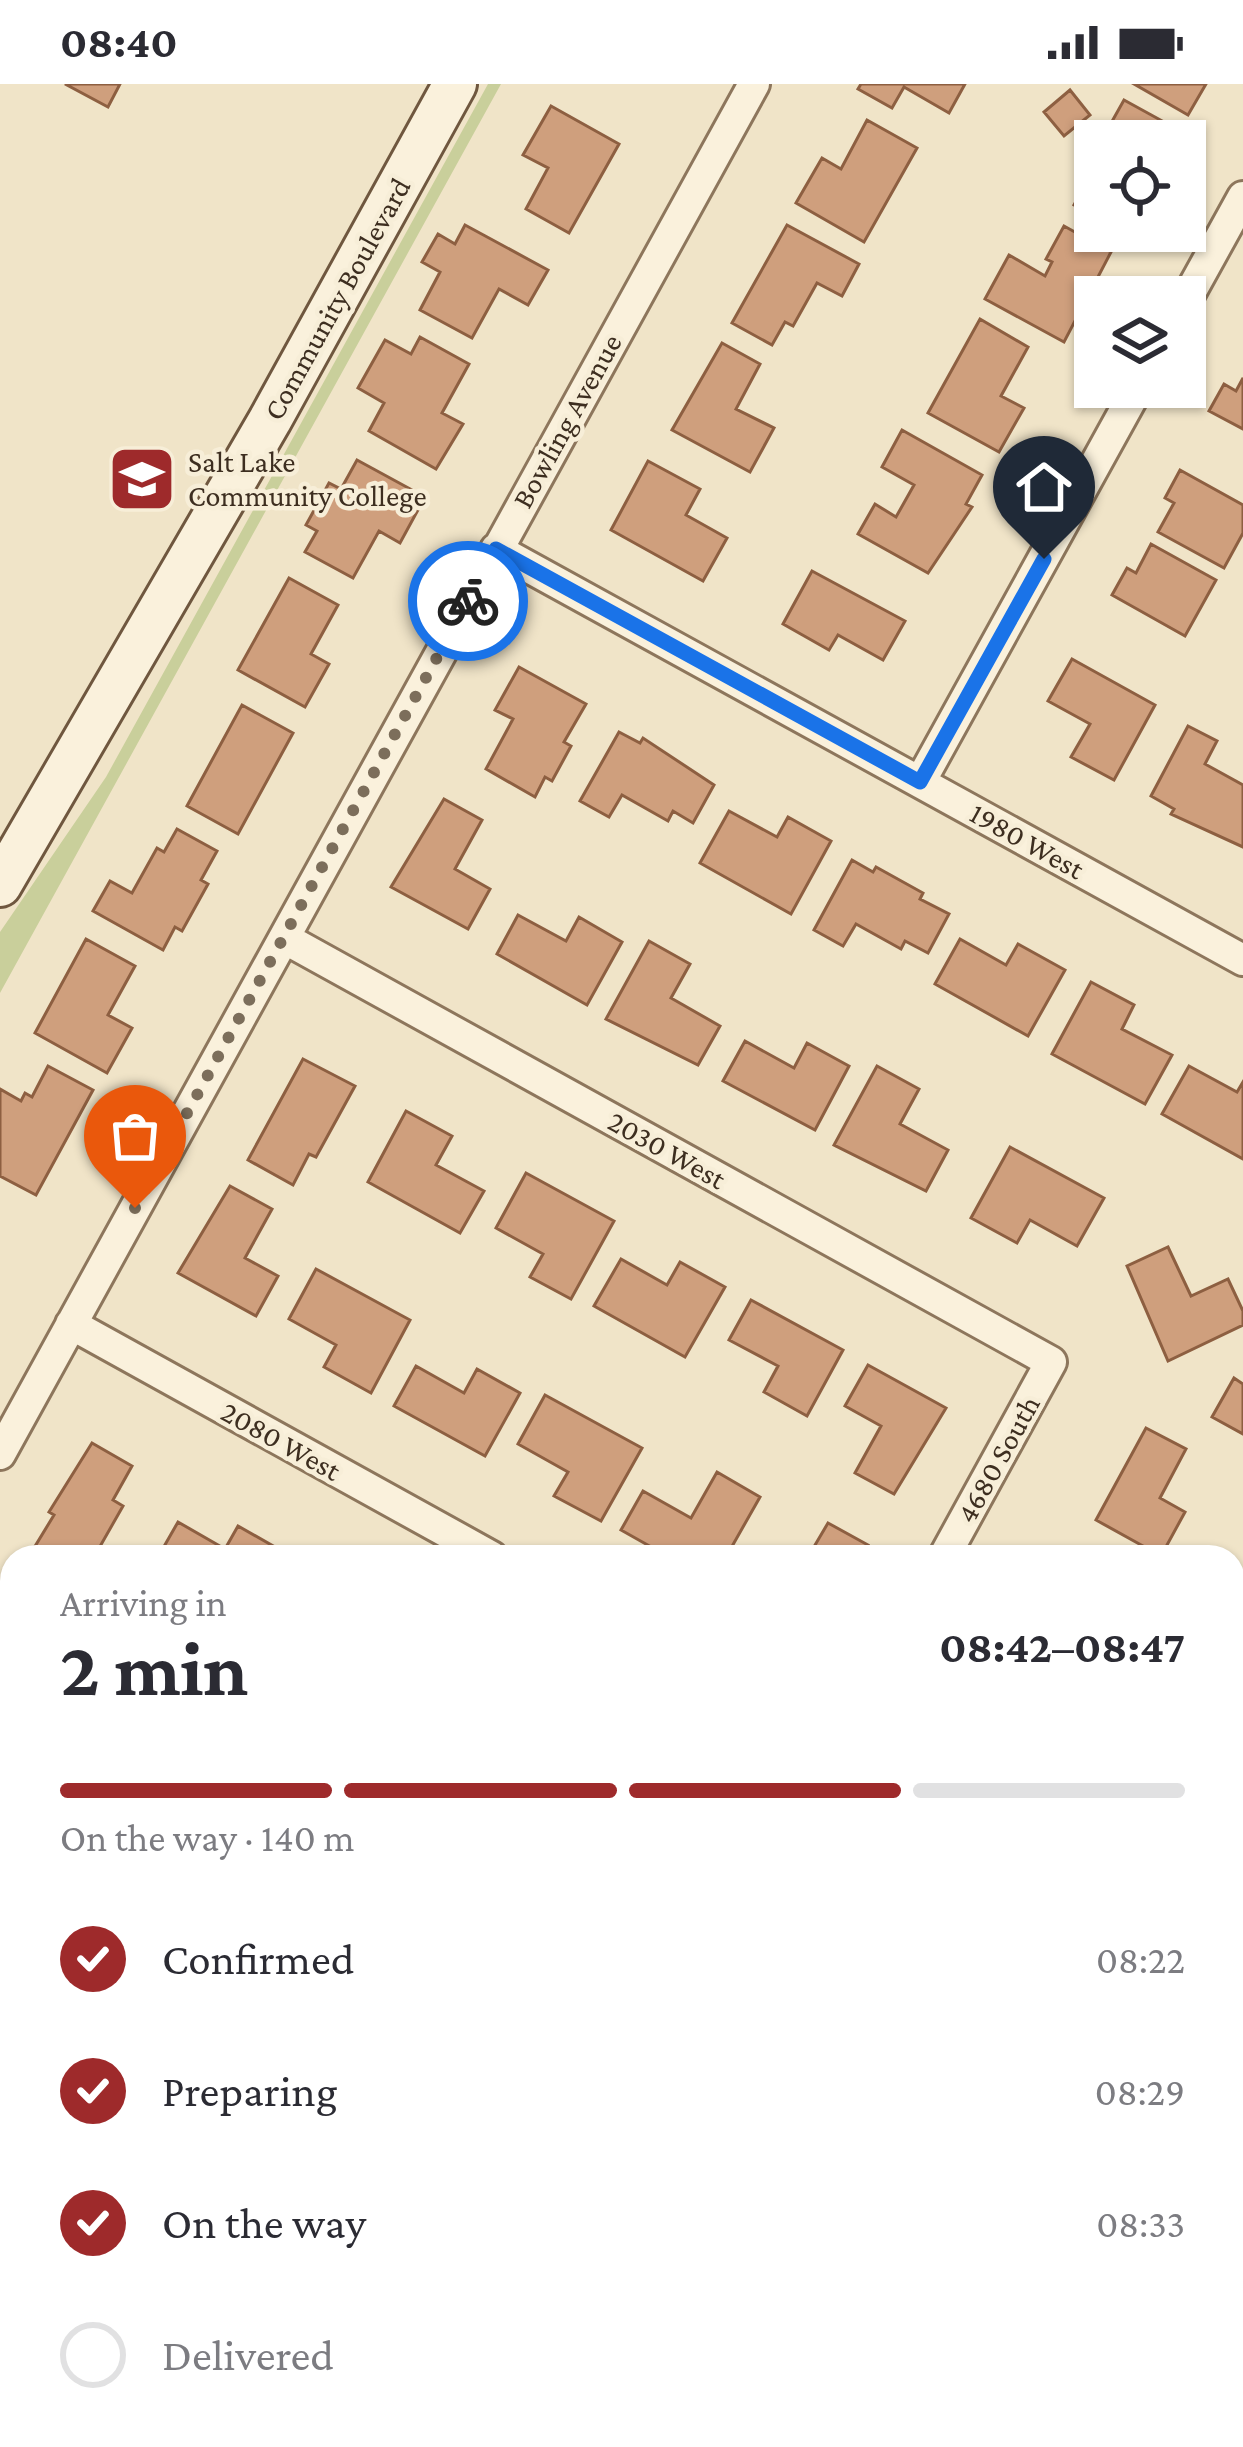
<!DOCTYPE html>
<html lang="en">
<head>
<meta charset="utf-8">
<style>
	:root { --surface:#fff; --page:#f2f2f3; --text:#2b2b33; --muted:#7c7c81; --line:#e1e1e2; --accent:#9e2a2b }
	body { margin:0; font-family:"Crimson Pro",serif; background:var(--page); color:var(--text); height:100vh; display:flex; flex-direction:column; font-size:45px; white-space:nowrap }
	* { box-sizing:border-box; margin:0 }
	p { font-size:39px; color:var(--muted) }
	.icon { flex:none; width:66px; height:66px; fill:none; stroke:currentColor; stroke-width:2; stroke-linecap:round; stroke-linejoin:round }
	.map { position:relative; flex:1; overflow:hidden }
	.drawer { position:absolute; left:0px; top:1461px; width:1245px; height:903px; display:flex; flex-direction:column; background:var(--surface); border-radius:36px 36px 0 0; box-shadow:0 3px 9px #0004 }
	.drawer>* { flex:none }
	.controls { position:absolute; left:1074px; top:36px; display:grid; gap:24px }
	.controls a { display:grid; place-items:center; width:132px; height:132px; border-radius:0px; background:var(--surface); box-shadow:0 3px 9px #0004; font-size:60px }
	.pin { position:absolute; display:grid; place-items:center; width:102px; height:102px; color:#fff; margin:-123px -51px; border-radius:50% 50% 50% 0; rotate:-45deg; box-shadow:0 0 12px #0007 }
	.pin .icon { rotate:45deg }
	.courier { position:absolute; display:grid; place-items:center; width:120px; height:120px; margin:-60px; border:9px solid #1a73e8; border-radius:50%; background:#fff; color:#222; box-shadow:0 3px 15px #0007 }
	.overview em { font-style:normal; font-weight:700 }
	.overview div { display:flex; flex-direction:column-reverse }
	.overview { display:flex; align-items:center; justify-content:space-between; height:204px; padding:0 60px }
	h1 { font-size:78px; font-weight:700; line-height:90px }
	.bar { display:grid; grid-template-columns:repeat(4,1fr); gap:18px 12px; align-content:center; height:144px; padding:0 60px }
	.bar i { height:15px; border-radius:9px; background:var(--line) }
	.bar .active { background:var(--accent) }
	.bar p { grid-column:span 4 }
	ol { padding:0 60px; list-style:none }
	li { display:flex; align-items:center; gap:36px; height:132px }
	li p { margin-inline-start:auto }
	li .icon { padding:12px; border-radius:50%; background:var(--accent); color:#fff; stroke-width:4 }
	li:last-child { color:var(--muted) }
	li i { width:66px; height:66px; border:6px solid var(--line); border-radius:50% }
	.status { display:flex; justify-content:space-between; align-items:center; height:84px; padding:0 60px; background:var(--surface); direction:ltr }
	.status svg { height:33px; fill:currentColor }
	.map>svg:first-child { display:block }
	.green { fill:#c9cf9b }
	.building { fill:#cf9f7d; stroke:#8d5f41; stroke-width:3 }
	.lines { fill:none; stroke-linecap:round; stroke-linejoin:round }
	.lane-casing { stroke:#8d765c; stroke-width:21 }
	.street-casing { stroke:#8d765c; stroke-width:36 }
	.secondary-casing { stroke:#6f573f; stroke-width:48 }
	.primary-casing { stroke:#5b4430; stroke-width:54 }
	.lane { stroke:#faf1dc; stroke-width:15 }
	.street { stroke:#faf1dc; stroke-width:30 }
	.secondary { stroke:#faf1dc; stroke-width:42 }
	.primary { stroke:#f3d9a0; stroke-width:48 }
	.done { stroke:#7c6e5b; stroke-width:12; stroke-dasharray:0 21.6 }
	.route { stroke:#1a73e8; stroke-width:15 }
	.labels { text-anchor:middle; stroke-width:9; stroke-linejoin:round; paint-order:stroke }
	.street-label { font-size:30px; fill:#3d2e20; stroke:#f7eed8 }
	.poi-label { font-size:30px; fill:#3d2e20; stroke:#f7eed8; text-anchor:start }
</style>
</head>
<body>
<div class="status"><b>08:40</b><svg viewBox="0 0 49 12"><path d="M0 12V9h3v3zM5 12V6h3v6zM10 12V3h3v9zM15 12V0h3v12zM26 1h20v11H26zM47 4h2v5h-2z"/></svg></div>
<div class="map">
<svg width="1243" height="2363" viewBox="0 0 1243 2363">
	<rect width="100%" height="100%" fill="#f0e4c8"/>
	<path class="green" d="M488 0H501L0 909V848L106 693Z"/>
	<path class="building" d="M65 0H120L108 23Z
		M861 0H965L949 29 904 3 892 24 858 5Z
		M1134 0H1206L1188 31Z
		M1070 6 1090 31 1064 52 1044 28Z
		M1124 16 1175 44 1168 57H1101Z
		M551 22 619 60 569 149 526 125 548 84 523 71Z
		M867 36 917 64 864 158 796 119 822 74 841 85Z
		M1095 68V133L1074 121 1091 91 1084 88Z
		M465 141 548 186 528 221 499 205 472 254 420 226 440 188 422 178 438 150 455 160Z
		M787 141 859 180 842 212 817 199 793 242 785 238 772 261 732 239Z
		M1064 142 1111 168 1064 258 985 215 1009 171 1045 192 1052 178 1046 175Z
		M980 235 1028 263 1001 312 1024 324 999 368 928 329Z
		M420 253 469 280 442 329 463 340 436 385 369 347 384 319 358 304 385 256 411 270Z
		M722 259 760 280 736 325 774 344 750 388 672 346Z
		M1243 294V345L1209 327 1224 300 1236 307Z
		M902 346 982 391 966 420 972 423 928 489 858 450 875 420 896 433 914 401 882 383Z
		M357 376 425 413 400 459 379 447 353 494 305 468 317 447 306 441 329 399 341 405Z
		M648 377 700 405 686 431 727 454 703 497 611 446Z
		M1180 386 1243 421V449L1224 484 1158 448 1174 419 1165 414Z
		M1151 460 1216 496 1185 552 1112 511 1127 484 1136 489Z
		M812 487 905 537 883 576 838 551 829 566 783 540Z
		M289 494 338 521 311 570 329 580 305 623 238 586Z
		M1072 575 1155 621 1114 696 1071 673 1090 640 1048 617Z
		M519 583 586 620 564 658 571 662 552 697 545 693 535 713 486 685 513 635 495 626Z
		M242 621 293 649 238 750 187 722Z
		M1188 642 1217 657 1205 680 1243 701V763L1171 730 1174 725 1151 712Z
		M619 648 640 659 643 654 714 701 693 739 673 727 668 737 622 711 609 733 580 717Z
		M444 715 482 736 455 785 490 805 468 845 391 803Z
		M729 727 777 753 788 733 831 757 791 830 700 779Z
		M177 745 217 767 201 796 208 800 182 847 175 843 163 866 93 827 110 797 132 809 157 764 164 768Z
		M852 776 873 788 876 783 923 809 920 815 949 830 928 869 905 857 901 865 856 840 843 862 814 846Z
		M518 831 566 857 579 833 622 858 587 921 497 870Z
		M86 855 135 882 108 931 132 944 107 989 35 949Z
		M960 855 1006 881 1018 860 1065 886 1028 952 935 900Z
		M649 857 690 880 671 914 720 942 698 981 606 935Z
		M1091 898 1134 921 1122 945 1172 971 1145 1020 1052 970Z
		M745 957 794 984 807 959 849 982 815 1046 723 997Z
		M303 975 355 1002 316 1073 309 1070 293 1101 248 1076Z
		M48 982 93 1006 36 1111 0 1092V1005L21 1017 25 1009 32 1013Z
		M877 982 919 1005 900 1040 948 1066 926 1107 834 1061Z
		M1189 982 1237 1008 1243 998V1075L1162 1030Z
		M406 1027 452 1052 436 1081 484 1107 460 1149 368 1098Z
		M1010 1063 1104 1114 1077 1162 1030 1136 1017 1159 971 1134Z
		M526 1089 614 1137 571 1215 530 1193 543 1170 496 1144Z
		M230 1102 272 1125 245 1174 278 1192 256 1232 178 1189Z
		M1168 1163 1191 1212 1228 1195 1243 1227V1241L1168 1277 1127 1182Z
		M621 1175 667 1201 680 1178 725 1203 685 1273 594 1222Z
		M316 1185 410 1236 371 1309 324 1283 336 1261 289 1235Z
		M751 1216 843 1266 807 1332 764 1308 778 1282 729 1256Z
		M868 1281 946 1324 894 1410 855 1389 881 1342 845 1322Z
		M416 1282 464 1309 477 1285 520 1309 485 1372 394 1322Z
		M1234 1294 1243 1300V1350L1212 1333Z
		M545 1311 642 1364 601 1437 554 1412 568 1388 518 1360Z
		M1146 1344 1186 1365 1160 1414 1185 1428 1161 1472 1096 1436Z
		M92 1359 132 1382 113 1416 123 1422 94 1473H51L34 1464 54 1431 49 1428Z
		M717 1388 760 1413 726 1473H669L621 1446 643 1407 691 1434Z
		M178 1438 225 1465 238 1442 282 1467 278 1473H158Z
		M828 1439 868 1461 861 1473H808Z
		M12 1518V1619L0 1613V1527L6 1530Z
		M1243 1917V2038L1233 2033V1935Z
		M0 2219 12 2225V2253L0 2275Z
		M119 2352H192L187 2363H116Z
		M382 2352H481L477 2359 483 2363H376Z
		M947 2352H1013L1007 2363H966Z
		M1053 2352H1132L1126 2363H1073Z"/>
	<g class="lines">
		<g class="lane-casing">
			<path id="lane" d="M1233 2144 1243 2150
				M34 2363 39 2352
				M545 2363 551 2353 569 2363
				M1195 2363 1201 2352"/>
		</g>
		<g class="street-casing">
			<path id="street" d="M1185 218 1243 113
				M496 465 1243 876
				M920 698 1138 303
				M284 854 1051 1278 944 1473
				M71 1240 492 1473
				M0 1370 754 0
				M0 1696 12 1702"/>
		</g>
		<g class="secondary-casing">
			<path id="secondary" d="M0 801 270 336 455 0"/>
		</g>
		<g class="primary-casing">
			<path id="primary" d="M1233 1609 1243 1591
				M760 2363 766 2352
				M861 2363 867 2352"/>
		</g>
		<use href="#lane" class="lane"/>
		<use href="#street" class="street"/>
		<use href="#secondary" class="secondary"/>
		<use href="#primary" class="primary"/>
	</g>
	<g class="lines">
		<path class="done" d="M135 1124 468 517"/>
		<path class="route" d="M468 517 496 465 920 698 1044 475"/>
	</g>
	<defs>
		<g id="university-square" transform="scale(3.45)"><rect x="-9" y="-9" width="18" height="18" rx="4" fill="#9e2a2b" stroke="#f7eed8"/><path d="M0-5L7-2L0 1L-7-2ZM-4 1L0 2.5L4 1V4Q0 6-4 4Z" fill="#fff"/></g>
	</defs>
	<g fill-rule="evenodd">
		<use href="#university-square" x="142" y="395"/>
	</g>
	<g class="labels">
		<g class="street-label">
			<text transform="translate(337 215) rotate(-61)" y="10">Community Boulevard</text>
			<text transform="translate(567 337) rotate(-61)" y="10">Bowling Avenue</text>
			<text transform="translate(1027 757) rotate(29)" y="10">1980 West</text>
			<text transform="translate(667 1066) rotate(29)" y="10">2030 West</text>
			<text transform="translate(281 1357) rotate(29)" y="10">2080 West</text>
			<text transform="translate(998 1375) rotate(-61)" y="10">4680 South</text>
		</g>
		<g class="poi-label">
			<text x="188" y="388">Salt Lake<tspan x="188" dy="34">Community College</tspan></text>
		</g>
	</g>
</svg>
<div class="controls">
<a><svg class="icon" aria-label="locate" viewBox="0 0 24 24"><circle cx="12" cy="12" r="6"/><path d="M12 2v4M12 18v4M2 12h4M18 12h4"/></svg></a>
<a><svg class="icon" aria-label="layers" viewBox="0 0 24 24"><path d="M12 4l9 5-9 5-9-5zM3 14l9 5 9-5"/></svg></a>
</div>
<div class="pin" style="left:135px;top:1124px;background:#ea580c"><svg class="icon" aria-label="bag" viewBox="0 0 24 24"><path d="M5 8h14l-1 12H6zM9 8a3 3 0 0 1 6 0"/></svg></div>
<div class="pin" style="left:1044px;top:475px;background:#1f2937"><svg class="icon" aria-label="home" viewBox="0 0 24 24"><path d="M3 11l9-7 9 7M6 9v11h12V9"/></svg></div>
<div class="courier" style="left:468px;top:517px"><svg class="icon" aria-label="bike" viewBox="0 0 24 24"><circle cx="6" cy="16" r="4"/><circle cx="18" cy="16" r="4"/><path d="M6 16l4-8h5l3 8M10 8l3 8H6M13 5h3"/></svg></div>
<section class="drawer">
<div class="overview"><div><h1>2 min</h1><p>Arriving in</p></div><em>08:42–08:47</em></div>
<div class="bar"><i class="active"></i><i class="active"></i><i class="active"></i><i></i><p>On the way · 140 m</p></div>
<ol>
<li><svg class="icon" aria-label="check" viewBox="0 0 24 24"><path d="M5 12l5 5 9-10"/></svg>Confirmed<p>08:22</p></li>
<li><svg class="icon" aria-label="check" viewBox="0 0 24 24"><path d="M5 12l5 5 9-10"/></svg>Preparing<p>08:29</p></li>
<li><svg class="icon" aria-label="check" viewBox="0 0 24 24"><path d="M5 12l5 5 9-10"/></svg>On the way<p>08:33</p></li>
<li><i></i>Delivered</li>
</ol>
</section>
</div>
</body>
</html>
